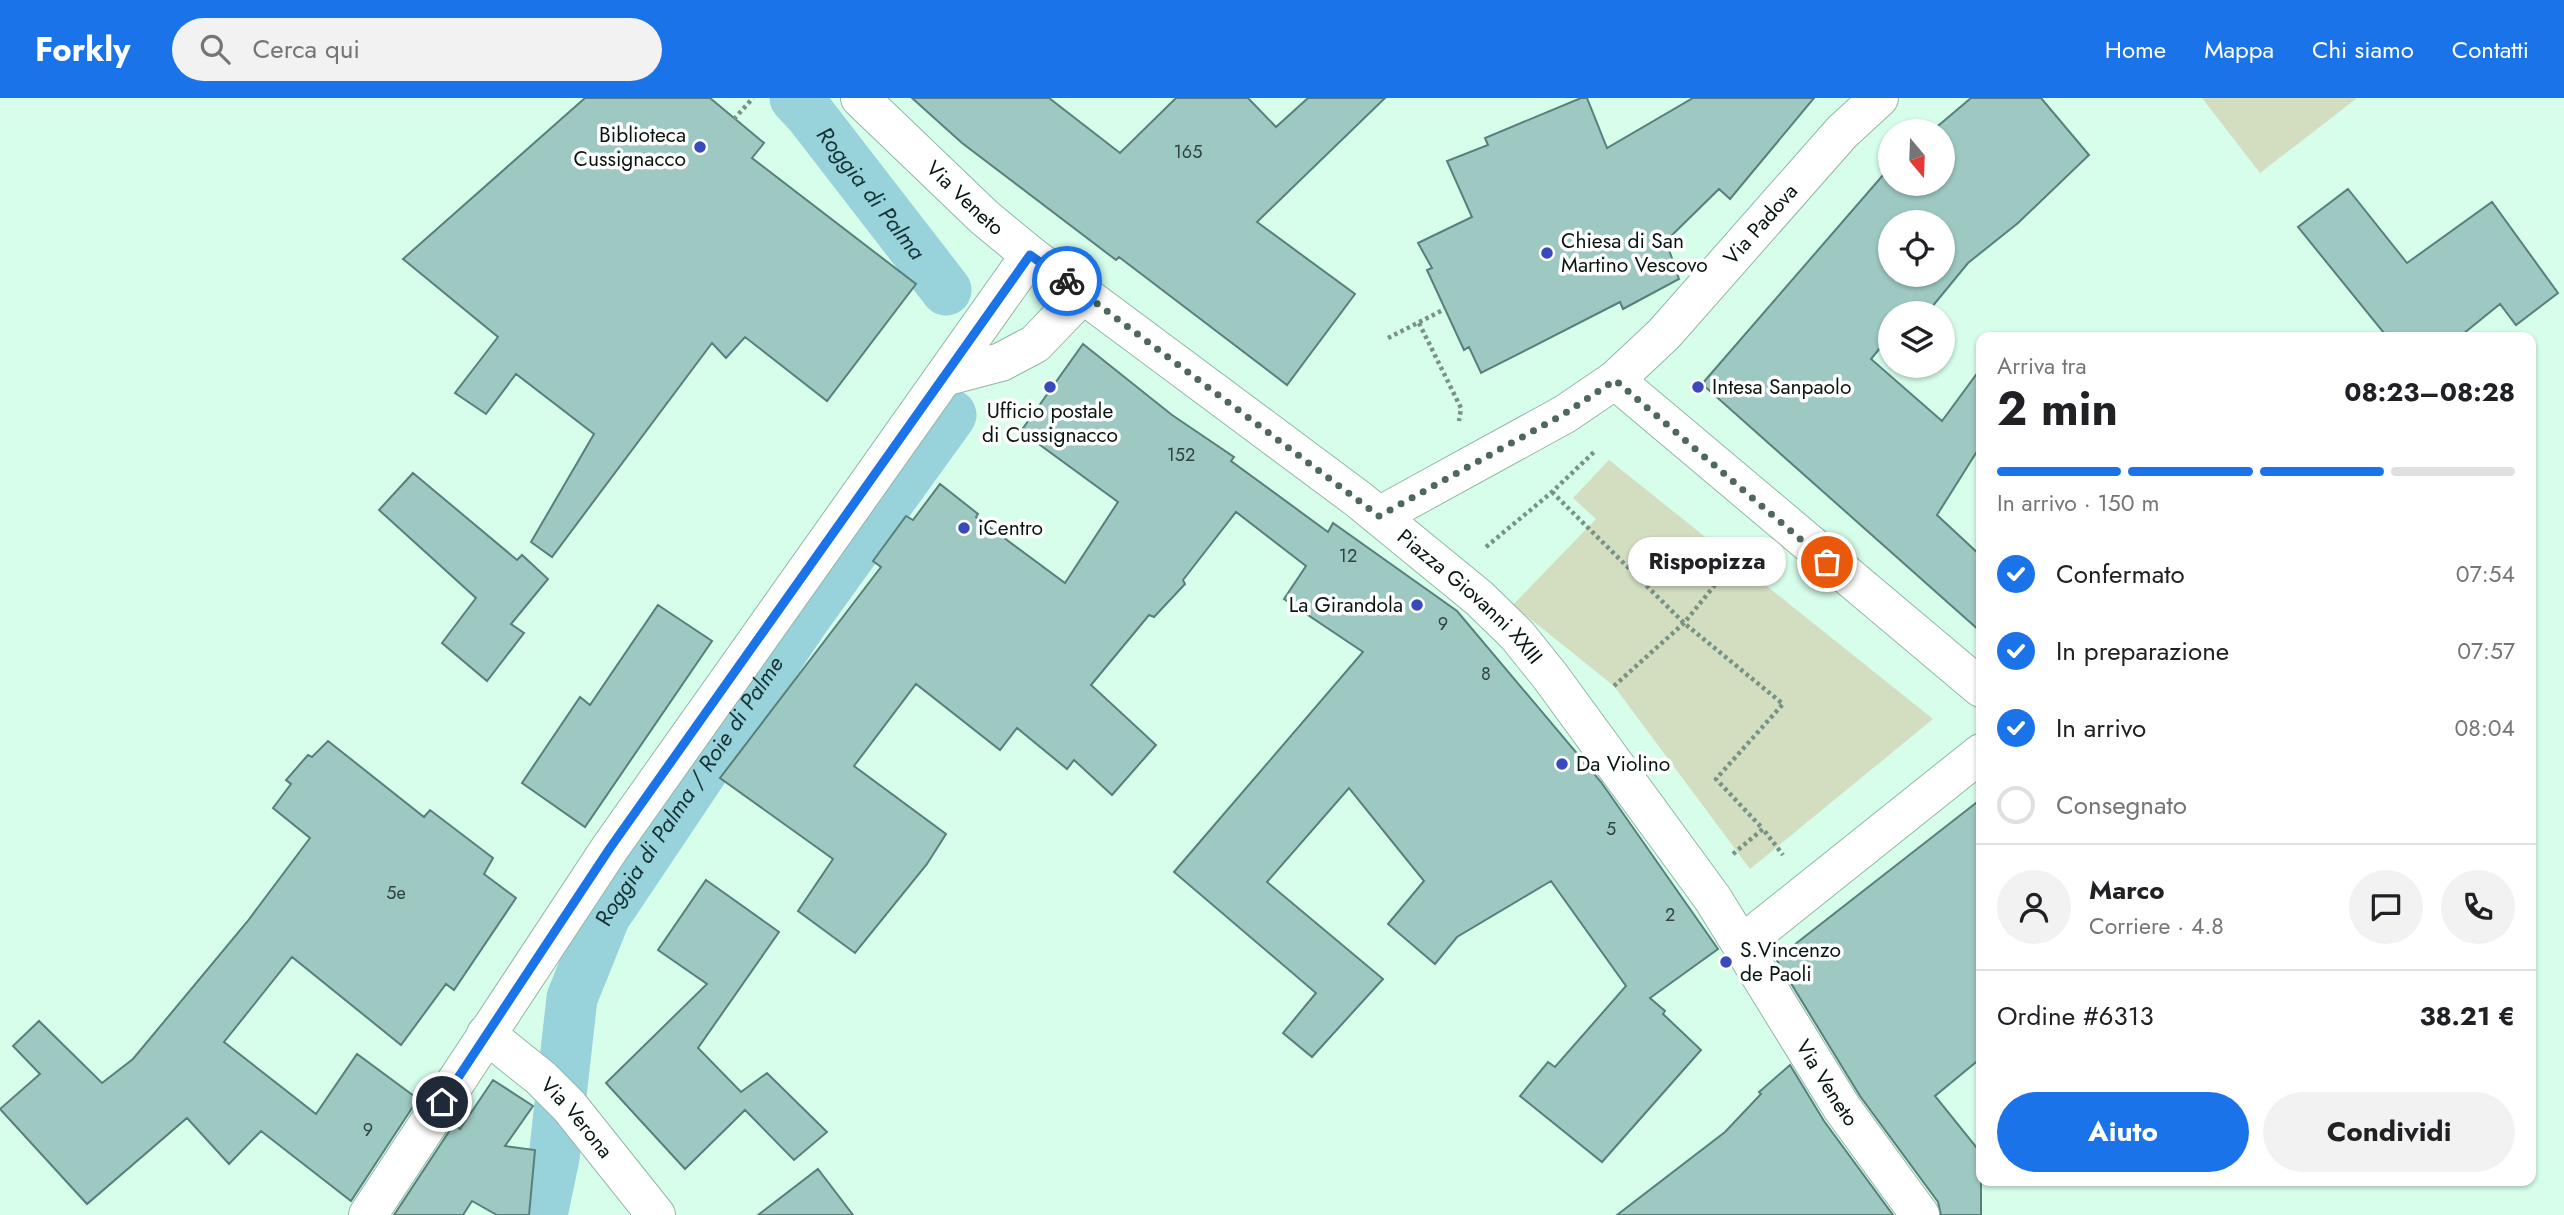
<!DOCTYPE html>
<html lang="it">
<head>
<meta charset="utf-8">
<style>
	:root { --surface:#fff; --page:#f2f2f2; --text:#202124; --muted:#757577; --line:#e0e0e0; --accent:#1a73e8 }
	body { margin:0; font-family:Jost,sans-serif; background:var(--page); color:var(--text); height:100vh; display:flex; flex-direction:column; font-size:26px; white-space:nowrap }
	* { box-sizing:border-box; margin:0 }
	p { font-size:23px; color:var(--muted) }
	.icon { flex:none; width:38px; height:38px; fill:none; stroke:currentColor; stroke-width:2; stroke-linecap:round; stroke-linejoin:round }
	.map { position:relative; flex:1; overflow:hidden }
	.sheet { position:absolute; left:1976px; top:234px; width:560px; height:854px; display:flex; flex-direction:column; background:var(--surface); border-radius:14px; box-shadow:0 2px 5px #0004 }
	.sheet>* { flex:none }
	.needle { width:46px; rotate:161deg }
	.fabs { position:absolute; left:1878px; top:21px; display:grid; gap:14px }
	.fabs a { display:grid; place-items:center; width:77px; height:77px; border-radius:50%; background:var(--surface); box-shadow:0 2px 5px #0004; font-size:35px }
	.pin { position:absolute; display:grid; place-items:center; width:60px; height:60px; color:#fff; margin:-30px; border:4px solid #fff; border-radius:50%; box-shadow:0 2px 7px #0007 }
	.courier { position:absolute; display:grid; place-items:center; width:70px; height:70px; margin:-35px; border:5px solid #1a73e8; border-radius:50%; background:#fff; color:#222; box-shadow:0 2px 9px #0007 }
	.bubble { position:absolute; height:49px; border-radius:24px; background:var(--surface); box-shadow:0 2px 5px #0004; font-size:23px; font-weight:700; line-height:49px; text-align:center }
	.headline em { font-style:normal; font-weight:700 }
	.headline div { display:flex; flex-direction:column-reverse }
	.headline { display:flex; align-items:center; justify-content:space-between; height:119px; padding:0 21px }
	h1 { font-size:46px; font-weight:700; line-height:52px }
	.bar { display:grid; grid-template-columns:repeat(4,1fr); gap:10px 7px; align-content:center; height:84px; padding:0 21px }
	.bar i { height:9px; border-radius:5px; background:var(--line) }
	.bar .on { background:var(--accent) }
	.bar p { grid-column:span 4 }
	.line { display:flex; align-items:center; gap:18px; padding:0 21px; border-top:2px solid var(--line) }
	.line div { flex:1 }
	.round { display:grid; place-items:center; flex:none; width:74px; height:74px; border-radius:37px; background:var(--page) }
	ol { padding:0 21px; list-style:none }
	li { display:flex; align-items:center; gap:21px; height:77px }
	li p { margin-inline-start:auto }
	li .icon { padding:7px; border-radius:50%; background:var(--accent); color:#fff; stroke-width:4 }
	li:last-child { color:var(--muted) }
	li i { width:38px; height:38px; border:4px solid var(--line); border-radius:50% }
	.action { display:flex; gap:14px; margin-top:auto; padding:14px 21px }
	.action a { flex:1; height:80px; border-radius:42px; background:var(--accent); color:#fff; font-size:28px; font-weight:700; line-height:80px; text-align:center }
	.action a+a { background:var(--page); color:var(--text) }
	header { display:flex; align-items:center; gap:42px; box-sizing:border-box; height:98px; padding:0 35px; background:var(--accent); color:#fff }
	header strong { font-size:33px }
	nav { display:flex; gap:38px; margin-inline-start:auto; font-size:24px }
	.search { width:490px; height:63px; background:var(--page); display:flex; align-items:center; gap:18px; box-sizing:border-box; padding:0 24px; border-radius:38px; color:var(--muted); font-size:26px }
	.map>svg:first-child { display:block }
	.green { fill:#d3ddc0 }
	.lines { fill:none; stroke-linecap:round; stroke-linejoin:round }
	.canal { stroke:#98d2db; stroke-width:51 }
	.building { fill:#9ec9c3; stroke:#57807a; stroke-width:2; fill-rule:evenodd }
	.street-casing { stroke:#93b7a6; stroke-width:40 }
	.secondary-casing { stroke:#93b7a6; stroke-width:40 }
	.path { stroke:#779286; stroke-width:4.5; stroke-dasharray:3.5 3.5; stroke-linecap:butt }
	.street { stroke:#fff; stroke-width:38 }
	.secondary { stroke:#fff; stroke-width:38 }
	.done { stroke:#50675d; stroke-width:7; stroke-dasharray:0 12.6 }
	.route { stroke:#1a73e8; stroke-width:9 }
	.poi-dot { fill:#384abc; stroke:#fff; stroke-width:2.5 }
	.labels { text-anchor:middle; stroke-width:7; stroke-linejoin:round; paint-order:stroke }
	.number-label { font-size:18px; fill:#2e433d }
	.poi-label { font-size:21px; fill:#081610; stroke:#fff; text-anchor:start }
	.street-label { font-size:21px; fill:#081610; stroke:#fff }
	.water-label { font-size:23px; font-style:italic; fill:#153337; stroke:#fff }
</style>
</head>
<body>
<header>
<strong>Forkly</strong>
<div class="search"><svg class="icon" aria-label="search" viewBox="0 0 24 24"><circle cx="10" cy="10" r="6"/><path d="M15 15l6 6"/></svg>Cerca qui</div>
<nav><a>Home</a><a>Mappa</a><a>Chi siamo</a><a>Contatti</a></nav>
</header>
<div class="map">
<svg width="2564" height="1117" viewBox="0 0 2564 1117">
	<rect width="100%" height="100%" fill="#d7fdeb"/>
	<path class="green" d="M2202 0H2357L2260 75Z
		M1609 362 1933 621 1750 771 1614 588 1513 507 1596 421 1573 400Z"/>
	<g class="lines">
		<g class="canal">
			<path id="s1" d="M795 0 809 15 946 192"/>
			<path id="s2" d="M542 1117 554 1060 572 900 605 818 804 521 951 317"/>
		</g>
	</g>
	<path class="building" d="M585 0H710L764 45 752 60 916 186 827 303 745 239 726 260 712 245 552 459 531 444 594 336 516 276 486 316 455 295 498 239 403 161Z
		M912 0H1049L1120 55 1176 0H1248L1276 29 1308 0H1385L1257 124 1355 196 1287 287 1119 159 1116 162 962 45Z
		M1581 0H1587L1607 50 1693 0H1814L1730 101 1719 91 1666 143 1679 181 1623 211 1620 204 1481 275 1469 249 1464 252 1427 172 1432 170 1418 145 1472 119 1447 63 1488 47 1485 40Z
		M1971 0H2041L2089 57 2018 125 1968 165 1927 215H1890V238L1871 261 1942 323 1981 270V347L1937 417 1981 458V534L1702 286 1890 69V86H1942V33H1932ZM1890 124H1942V177H1890Z
		M2348 91 2407 165 2492 104 2558 195 2516 227 2500 206 2458 240H2388L2298 129Z
		M1083 246 1172 317 1234 359 1231 363 1328 434 1333 425 1457 513 1601 684 1718 851 1650 900 1665 913 1663 916 1701 952 1602 1064 1520 998 1548 964 1555 969 1626 888 1551 783 1457 839 1435 866 1388 826 1424 783 1349 690 1267 784 1383 881 1312 959 1283 935 1316 895 1174 774 1363 554 1284 501 1306 468 1236 414 1183 482 1185 486 1154 519 1149 517 1091 587 1156 647 1112 697 1074 662 1067 671 1017 630 1000 652 916 586 854 668 946 736 927 766 855 855 798 813 833 761 720 680 881 469 873 463 906 418 913 422 940 386 978 416 976 419 1065 485 1118 404 1021 333Z
		M413 375 517 462 522 457 548 481 511 526 524 535 487 583 442 545 476 500 379 412Z
		M658 507 712 543 585 729 522 685 580 599 590 607Z
		M328 643 424 719 430 712 493 760 484 776 516 800 454 892 446 886 401 947 292 859 224 944 316 1016 357 956 418 1001 351 1103 261 1033 229 1066 187 1020 87 1106 0 1011 40 976 13 948 39 923 102 985 133 961 247 824 310 740 273 710 291 686 286 682 308 657 312 659Z
		M1981 701V960L1935 998 1981 1055V1117H1941L1938 1104 1860 998 1776 861Z
		M706 782 779 834 698 950 741 994 767 975 827 1034 794 1062 745 1012 685 1071 606 985 707 886 658 852Z
		M1790 967 1824 1023 1893 1117H1617L1725 1034 1761 996 1759 994Z
		M493 982 533 1008 505 1048 535 1052 529 1117H497L472 1103 463 1117H394L454 1026 460 1031Z
		M818 1071 853 1117H758Z"/>
	<g class="lines">
		<g class="street-casing">
			<g id="street">
				<path d="M944 279 1001 264 1035 246 1084 195"/>
				<path d="M1615 282 1981 590"/>
				<path d="M1742 846 1981 655"/>
				<path id="s3" d="M486 936 541 980 569 1008 656 1117"/>
				<path d="M368 1117 610 750 1030 157"/>
			</g>
		</g>
		<g class="secondary-casing">
			<g id="secondary">
				<path id="s4" d="M860 0 984 119 1030 157 1358 401 1479 500 1517 537 1550 578 1713 801 1842 1010 1920 1117"/>
				<path id="s5" d="M1379 418 1565 316 1615 282 1664 236 1842 34 1879 0"/>
			</g>
		</g>
		<path class="path" d="M734 21 753 0
			M1419 225 1461 310 1459 323
			M1388 240 1445 211
			M1552 394 1684 525 1783 606 1716 681 1763 731
			M1486 449 1552 394 1595 353
			M1614 588 1684 525 1723 477 1771 471
			M1733 756 1763 731 1783 757"/>
		<use href="#street" class="street"/>
		<use href="#secondary" class="secondary"/>
	</g>
	<g class="lines">
		<path class="done" d="M1067 183 1379 418 1564 316 1615 282 1827 464"/>
		<path class="route" d="M442 1004 610 750 1030 157 1067 183"/>
	</g>
	<g class="poi-dot">
		<circle cx="700" cy="49" r="7"/>
		<circle cx="1547" cy="155" r="7"/>
		<circle cx="1050" cy="289" r="7"/>
		<circle cx="1698" cy="289" r="7"/>
		<circle cx="964" cy="430" r="7"/>
		<circle cx="1417" cy="507" r="7"/>
		<circle cx="1562" cy="666" r="7"/>
		<circle cx="1726" cy="864" r="7"/>
	</g>
	<g class="labels">
		<g class="number-label">
			<text x="1188" y="60">165</text>
			<text x="1181" y="363">152</text>
			<text x="1348" y="464">12</text>
			<text x="1443" y="532">9</text>
			<text x="1486" y="582">8</text>
			<text x="1611" y="737">5</text>
			<text x="396" y="801">5e</text>
			<text x="1670" y="823">2</text>
			<text x="368" y="1038">9</text>
		</g>
		<g class="poi-label">
			<text x="686" y="44" text-anchor="end">Biblioteca<tspan x="686" dy="24">Cussignacco</tspan></text>
			<text x="1561" y="150">Chiesa di San<tspan x="1561" dy="24">Martino Vescovo</tspan></text>
			<text x="1712" y="296">Intesa Sanpaolo</text>
			<text x="1050" y="320" text-anchor="middle">Ufficio postale<tspan x="1050" dy="24">di Cussignacco</tspan></text>
			<text x="978" y="437">iCentro</text>
			<text x="1403" y="514" text-anchor="end">La Girandola</text>
			<text x="1576" y="673">Da Violino</text>
			<text x="1740" y="859">S.Vincenzo<tspan x="1740" dy="24">de Paoli</tspan></text>
		</g>
		<g class="street-label">
			<text dy="7" stroke="none"><textPath href="#s4" startOffset="145">Via Veneto</textPath></text>
			<text dy="7" stroke="none"><textPath href="#s5" startOffset="486">Via Padova</textPath></text>
			<text dy="7" stroke="none"><textPath href="#s4" startOffset="789">Piazza Giovanni XXIII</textPath></text>
			<text dy="7" stroke="none"><textPath href="#s4" startOffset="1395">Via Veneto</textPath></text>
			<text dy="7" stroke="none"><textPath href="#s3" startOffset="124">Via Verona</textPath></text>
		</g>
		<g class="water-label">
			<text dy="8" stroke="none"><textPath href="#s1" startOffset="122">Roggia di Palma</textPath></text>
			<text dy="8" stroke="none"><textPath href="#s2" startOffset="458">Roggia di Palma / Roie di Palme</textPath></text>
		</g>
	</g>
</svg>
<div class="fabs">
<a><svg class="needle" viewBox="-14 -14 28 28"><path d="M0-13l5 13h-10z" fill="#e53935"/><path d="M0 13l5-13h-10z" fill="#757577"/></svg></a>
<a><svg class="icon" aria-label="locate" viewBox="0 0 24 24"><circle cx="12" cy="12" r="6"/><path d="M12 2v4M12 18v4M2 12h4M18 12h4"/></svg></a>
<a><svg class="icon" aria-label="layers" viewBox="0 0 24 24"><path d="M12 4l9 5-9 5-9-5zM3 14l9 5 9-5"/></svg></a>
</div>
<div class="pin" style="left:1827px;top:464px;background:#ea580c"><svg class="icon" aria-label="bag" viewBox="0 0 24 24"><path d="M5 8h14l-1 12H6zM9 8a3 3 0 0 1 6 0"/></svg></div>
<div class="pin" style="left:442px;top:1004px;background:#1f2937"><svg class="icon" aria-label="home" viewBox="0 0 24 24"><path d="M3 11l9-7 9 7M6 9v11h12V9"/></svg></div>
<div class="courier" style="left:1067px;top:183px"><svg class="icon" aria-label="bike" viewBox="0 0 24 24"><circle cx="6" cy="16" r="4"/><circle cx="18" cy="16" r="4"/><path d="M6 16l4-8h5l3 8M10 8l3 8H6M13 5h3"/></svg></div>
<div class="bubble" style="left:1628px;top:439px;width:158px">Rispopizza</div>
<section class="sheet">
<div class="headline"><div><h1>2 min</h1><p>Arriva tra</p></div><em>08:23–08:28</em></div>
<div class="bar"><i class="on"></i><i class="on"></i><i class="on"></i><i></i><p>In arrivo · 150 m</p></div>
<ol>
<li><svg class="icon" aria-label="check" viewBox="0 0 24 24"><path d="M5 12l5 5 9-10"/></svg>Confermato<p>07:54</p></li>
<li><svg class="icon" aria-label="check" viewBox="0 0 24 24"><path d="M5 12l5 5 9-10"/></svg>In preparazione<p>07:57</p></li>
<li><svg class="icon" aria-label="check" viewBox="0 0 24 24"><path d="M5 12l5 5 9-10"/></svg>In arrivo<p>08:04</p></li>
<li><i></i>Consegnato</li>
</ol>
<div class="line" style="height:126px"><a class="round"><svg class="icon" aria-label="person" viewBox="0 0 24 24"><circle cx="12" cy="8" r="4"/><path d="M4 21q1-7 8-7t8 7"/></svg></a><div><b>Marco</b><p>Corriere · 4.8</p></div><a class="round"><svg class="icon" aria-label="chat" viewBox="0 0 24 24"><path d="M4 5h16v11H9l-5 4z"/></svg></a><a class="round"><svg class="icon" aria-label="phone" viewBox="0 0 24 24"><path d="M5 4h4l2 5-3 2q2 4 5 5l2-3 5 2v4C11 20 4 13 5 4z"/></svg></a></div>
<div class="line" style="height:91px"><div>Ordine #6313</div><b>38.21 €</b></div>
<div class="action"><a>Aiuto</a><a>Condividi</a></div>
</section>
</div>
</body>
</html>
